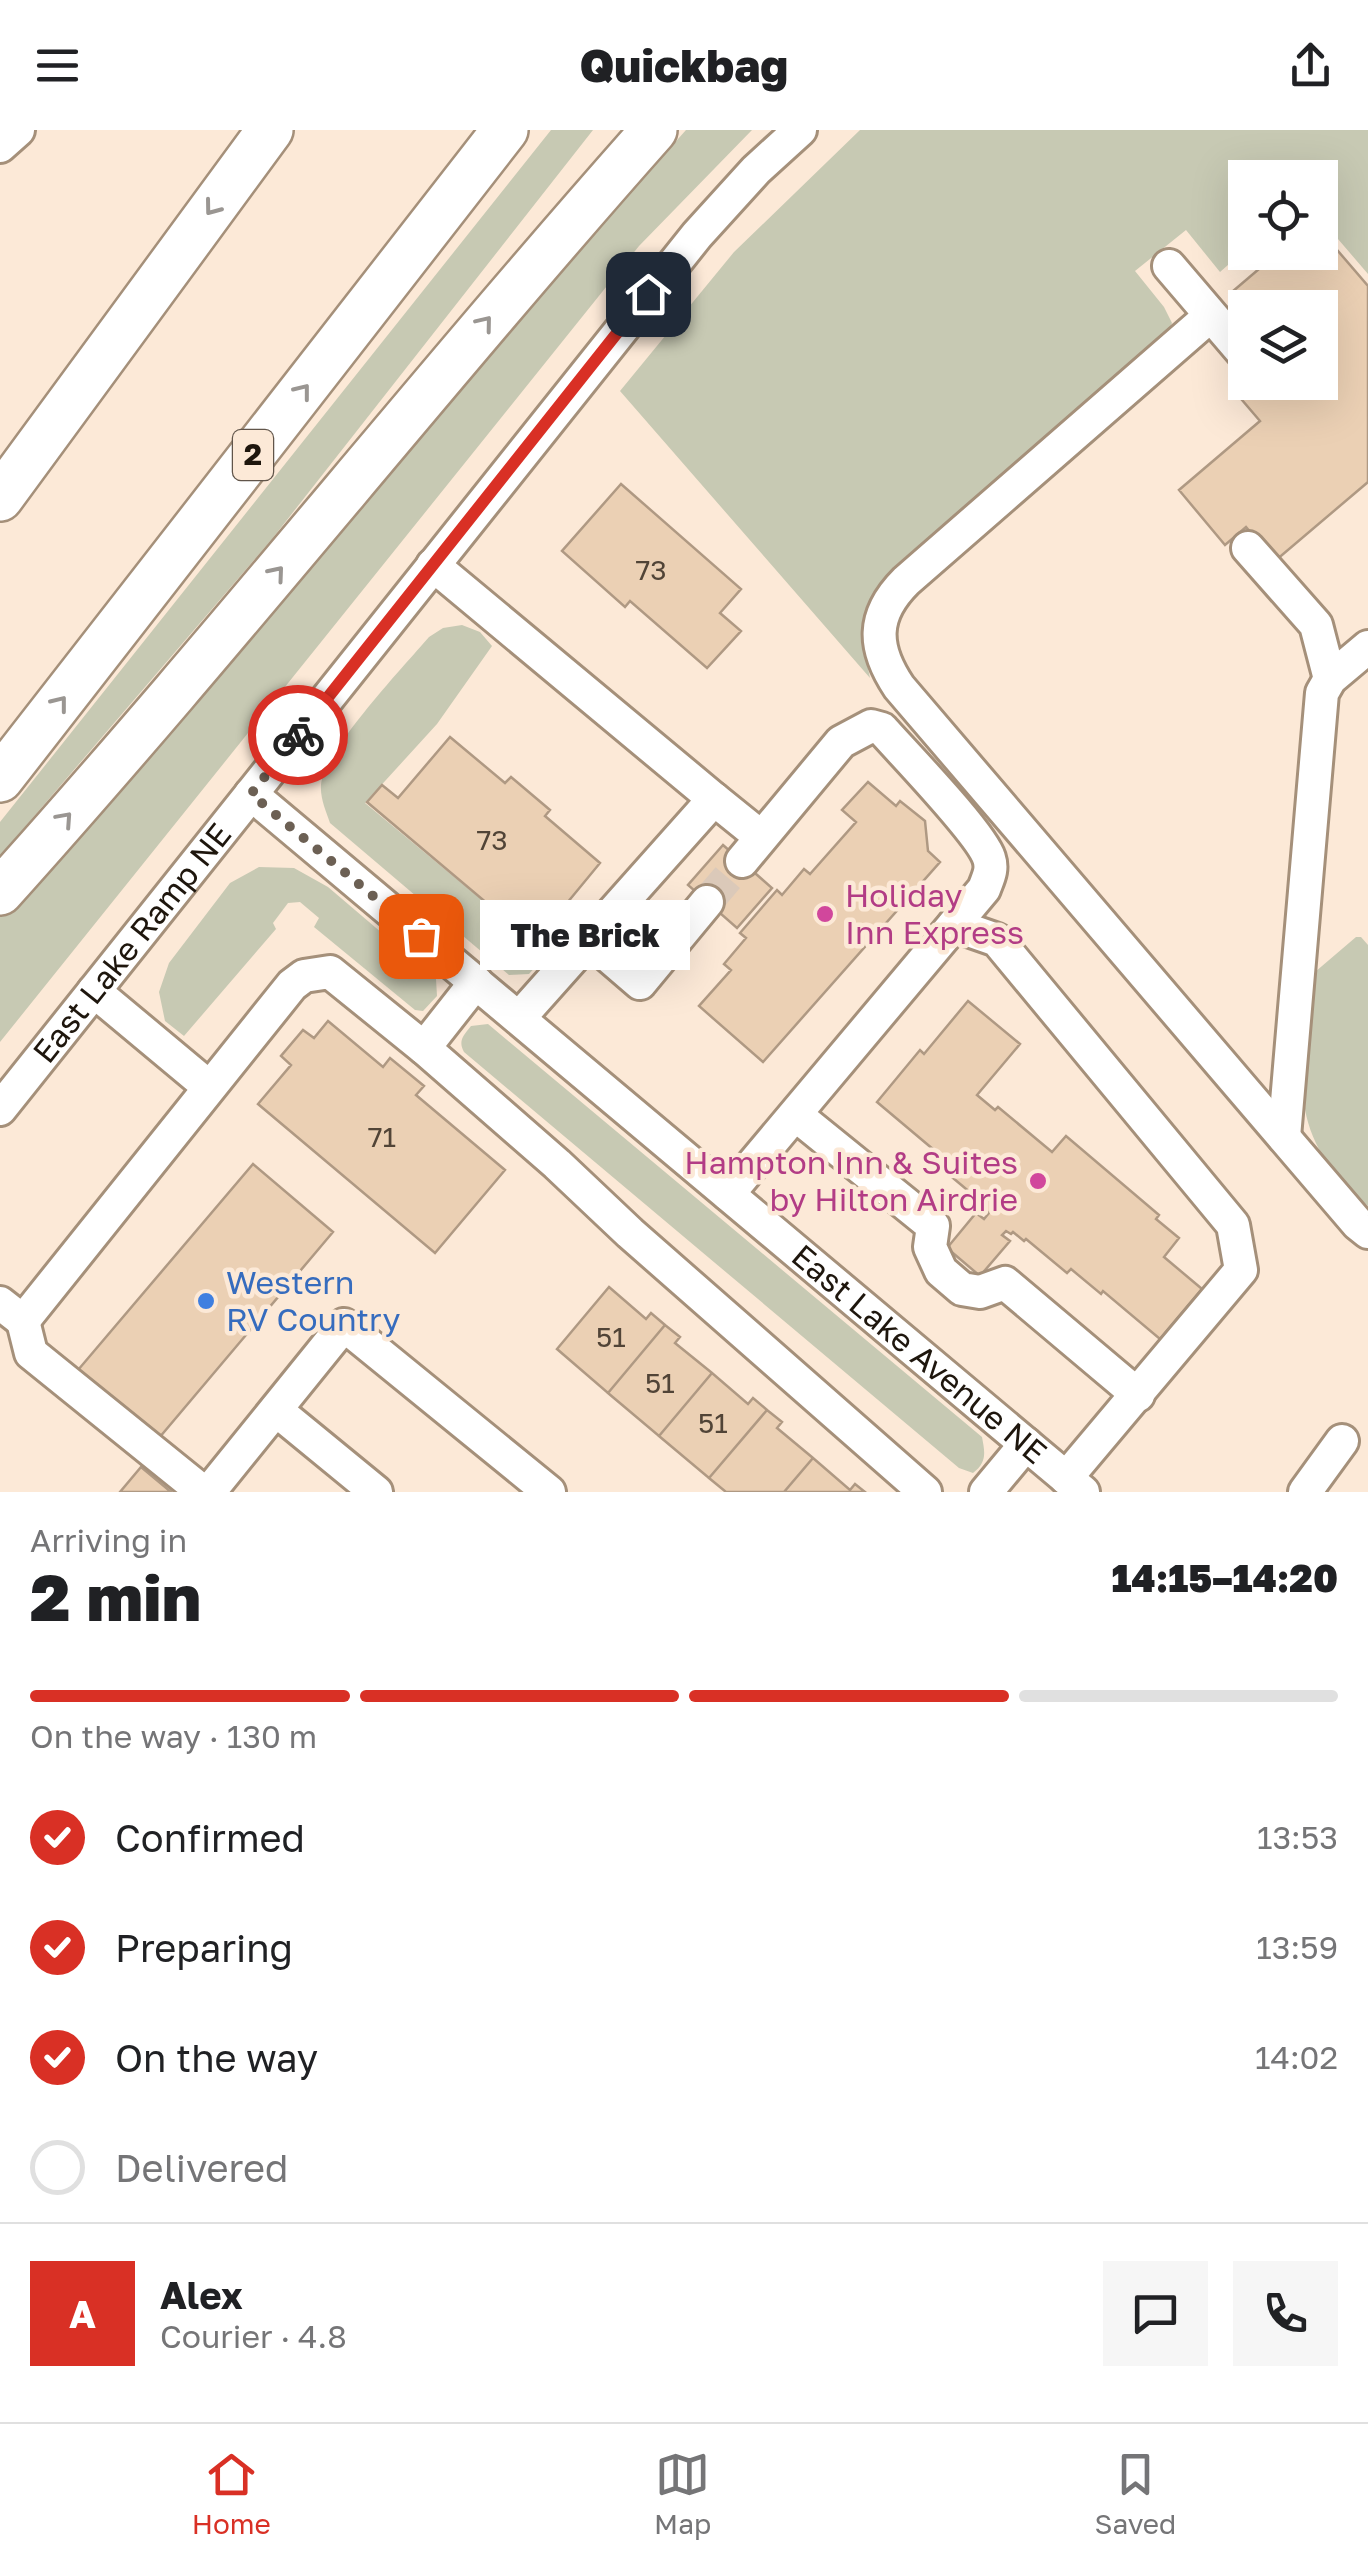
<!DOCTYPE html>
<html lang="en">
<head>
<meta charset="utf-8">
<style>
	:root { --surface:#fff; --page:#f6f6f6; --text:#202124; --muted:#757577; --line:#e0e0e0; --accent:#d93025 }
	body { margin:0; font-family:"Golos Text",sans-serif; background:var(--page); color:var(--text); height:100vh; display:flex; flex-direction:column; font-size:38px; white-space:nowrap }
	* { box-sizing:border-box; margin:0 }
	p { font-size:32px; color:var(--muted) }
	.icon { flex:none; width:55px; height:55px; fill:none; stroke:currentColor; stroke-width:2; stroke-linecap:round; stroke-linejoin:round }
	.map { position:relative; height:1362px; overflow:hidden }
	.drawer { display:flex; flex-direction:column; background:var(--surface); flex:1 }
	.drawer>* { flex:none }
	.buttons { position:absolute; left:1228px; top:30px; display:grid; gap:20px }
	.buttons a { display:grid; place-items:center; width:110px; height:110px; border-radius:0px; background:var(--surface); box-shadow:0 10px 40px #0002; font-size:50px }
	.pin { position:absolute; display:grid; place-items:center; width:85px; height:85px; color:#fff; margin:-42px; border-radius:20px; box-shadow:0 5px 15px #0006 }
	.courier { position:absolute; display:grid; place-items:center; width:100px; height:100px; margin:-50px; border:8px solid #d93025; border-radius:50%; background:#fff; color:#222; box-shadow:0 2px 12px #0007 }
	.bubble { position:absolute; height:70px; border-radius:0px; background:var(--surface); box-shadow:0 10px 40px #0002; font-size:32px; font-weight:800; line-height:70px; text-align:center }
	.summary em { font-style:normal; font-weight:800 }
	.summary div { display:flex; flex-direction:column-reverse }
	.summary { display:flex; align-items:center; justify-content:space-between; height:170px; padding:0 30px }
	h1 { font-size:65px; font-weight:800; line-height:75px }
	.bar { display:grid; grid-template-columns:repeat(4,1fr); gap:15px 10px; align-content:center; height:120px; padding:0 30px }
	.bar i { height:12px; border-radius:8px; background:var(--line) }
	.bar .current { background:var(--accent) }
	.bar p { grid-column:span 4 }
	.line { display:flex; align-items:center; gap:25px; padding:0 30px; border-top:2px solid var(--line) }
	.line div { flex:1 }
	.round { display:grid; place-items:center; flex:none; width:105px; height:105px; border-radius:0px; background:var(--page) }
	ol { padding:0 30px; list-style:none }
	li { display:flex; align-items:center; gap:30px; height:110px }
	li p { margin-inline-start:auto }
	li .icon { padding:10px; border-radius:50%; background:var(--accent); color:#fff; stroke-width:4 }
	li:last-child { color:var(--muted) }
	li i { width:55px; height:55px; border:5px solid var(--line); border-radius:50% }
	header { display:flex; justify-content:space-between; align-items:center; height:130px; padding:0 30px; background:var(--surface); font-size:45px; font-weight:800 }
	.tabs { display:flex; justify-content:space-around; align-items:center; height:140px; border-top:2px solid var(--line); background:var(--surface); font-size:28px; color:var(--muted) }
	.tabs a { display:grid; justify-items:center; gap:5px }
	.tabs .current { color:var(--accent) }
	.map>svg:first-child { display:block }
	.green { fill:#c7c9b3 }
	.building { fill:#ebd0b4; stroke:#af9983; stroke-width:2.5 }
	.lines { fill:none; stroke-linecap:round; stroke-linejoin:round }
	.minor-tunnel { stroke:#dbc9b9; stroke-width:32; stroke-dasharray:32 16; stroke-linecap:butt }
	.minor-casing { stroke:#a5907a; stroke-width:38 }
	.highway-casing { stroke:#a5907a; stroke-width:50 }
	.minor { stroke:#fff; stroke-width:32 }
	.highway { stroke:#fff; stroke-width:45 }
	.oneway { stroke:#9a9692 }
	.done { stroke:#6c6054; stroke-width:10; stroke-dasharray:0 18 }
	.route { stroke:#d93025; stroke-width:12 }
	.hotel-dot { fill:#d1479c; stroke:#fce9d7; stroke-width:4 }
	.shop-dot { fill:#3f7fe0; stroke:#fce9d7; stroke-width:4 }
	.labels { text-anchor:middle; stroke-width:9; stroke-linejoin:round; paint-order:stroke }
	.number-label { font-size:28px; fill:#514437 }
	.shield { fill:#fce9d7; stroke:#61554a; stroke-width:2.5 }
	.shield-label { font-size:30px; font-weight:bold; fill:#1e160d }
	.hotel-label { font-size:32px; fill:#b23c85; stroke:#fce9d7; text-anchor:start }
	.street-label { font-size:32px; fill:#1e160d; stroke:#fce9d7 }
	.shop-label { font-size:32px; fill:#366cbe; stroke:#fce9d7; text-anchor:start }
</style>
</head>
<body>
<header><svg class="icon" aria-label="menu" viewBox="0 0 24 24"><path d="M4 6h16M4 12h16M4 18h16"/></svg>Quickbag<svg class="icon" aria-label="share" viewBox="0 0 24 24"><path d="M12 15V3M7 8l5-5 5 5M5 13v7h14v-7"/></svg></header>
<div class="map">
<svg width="1368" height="1362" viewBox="0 0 1368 1362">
	<rect width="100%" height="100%" fill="#fce9d7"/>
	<path class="green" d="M551 0H593L272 409 0 726V692Z
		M686 0H752L639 116 0 912V773Z
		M860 0H1368V144L1320 88V48H1245V120L1220 142 1186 100 1135 141 1164 177 1172 193 1167 203 896 435C862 480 859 492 870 548L620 261 734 122Z
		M462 495 480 502 492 516 437 594 365 673 547 824 529 844 509 845 330 693C326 681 320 668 321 655 323 622 405 535 429 507L443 498Z
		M259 737 294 738 328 757 436 849 437 866 423 881 415 880 314 797 319 788 300 772 288 773 273 793 276 799 184 906 165 891 159 862 169 833 230 753Z
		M1356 807H1361L1368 815V1076C1337 1053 1311 1016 1305 979L1315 842Z
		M488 894 982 1307C985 1323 987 1332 973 1343L959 1338 464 922C458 911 463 906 471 896Z"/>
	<path class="building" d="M1320 100 1368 156V352L1275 431 1246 397 1225 415 1179 360 1260 291 1231 257 1245 244V252H1320V178H1245L1232 162 1279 122H1320Z
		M621 354 741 459 720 483 741 501 707 538 630 471 625 477 562 421Z
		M450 607 505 653 511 647 550 680 545 686 600 733 534 813 367 672 382 655 398 668Z
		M868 652 896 676 900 671 925 691 928 721 940 732 763 932 699 876 731 840 724 834 746 808 740 803 777 760 782 765 804 739 810 744 856 692 842 680Z
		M723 715 772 758 737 798 688 755Z
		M968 871 1020 914 977 965 995 980 998 977 1052 1022 1066 1006 1159 1085 1156 1089 1179 1108 1164 1127 1202 1159 1160 1209 1103 1161 1101 1164 1071 1139 1067 1143 1026 1109 1024 1111 1013 1102 1011 1104 1006 1101 1002 1105 1010 1111 980 1146 947 1118 976 1083 984 1089 989 1083 982 1077 984 1074 928 1027 934 1020 877 972 920 920 924 924Z
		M328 891 383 937 390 928 424 956 416 965 505 1040 435 1123 258 974 291 935 281 926 303 900 314 908Z
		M253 1034 333 1102 159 1308 78 1240Z
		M609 1157 646 1189 651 1183 665 1195 608 1263 557 1219Z
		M665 1195 680 1207 675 1213 712 1243 659 1306 608 1263Z
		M712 1243 748 1274 753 1268 767 1280 709 1348 659 1306Z
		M767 1280 782 1292 777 1298 813 1328 784 1362H726L709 1348Z
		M813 1328 850 1360 855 1354 865 1362H784Z
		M141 1337 171 1362H120Z"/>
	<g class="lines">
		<path class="minor-tunnel" d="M707 772 742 731"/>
		<g class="minor-casing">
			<g id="minor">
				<path d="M0 16 18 0"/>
				<path d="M1169 136 1245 225"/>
				<path d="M1210 186 906 451C871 486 873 518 899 557L1358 1094 1368 1102"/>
				<path d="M1248 418 1316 495 1330 549"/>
				<path d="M433 435 714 669 519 888"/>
				<path id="s1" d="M251 664 1083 1362"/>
				<path d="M714 669 761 707"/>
				<path d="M954 795 997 810 1233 1095 1241 1140 1066 1348"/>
				<path d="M590 810 640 853 707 772"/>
				<path d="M94 861 209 957"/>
				<path d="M424 918 476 852"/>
				<path id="s2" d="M0 979 697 105 756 40 800 0"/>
				<path d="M796 985 933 1096 930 1117 941 1141 962 1159 980 1162 1005 1153 1138 1265"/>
				<path d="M1284 1007 1322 563 1330 549 1368 517"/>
				<path d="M728 1064 984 759C988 748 993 740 989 728 981 703 904 624 882 599L871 596 841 612 742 731"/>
				<path d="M0 1173 23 1191 292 855 304 846 330 842 424 918 557 1034 630 1103 925 1362"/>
				<path d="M23 1191 31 1223 203 1362"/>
				<path d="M276 1280 376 1362"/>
				<path d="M209 1362 344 1195 549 1362"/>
				<path d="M986 1362 1026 1314"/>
				<path d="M1305 1362 1342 1311"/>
			</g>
		</g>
		<g class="highway-casing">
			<path id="highway" d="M0 368 270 0
				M0 649 505 0
				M0 762C224 513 432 250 654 0"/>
		</g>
		<use href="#minor" class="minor"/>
		<use href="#highway" class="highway"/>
	</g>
	<defs><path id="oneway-chevron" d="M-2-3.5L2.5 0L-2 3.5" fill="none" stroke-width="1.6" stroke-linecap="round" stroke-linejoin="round" transform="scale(2.5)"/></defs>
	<g class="oneway">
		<use href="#oneway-chevron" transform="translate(212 78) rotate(127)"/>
		<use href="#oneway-chevron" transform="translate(485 193) rotate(-51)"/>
		<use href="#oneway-chevron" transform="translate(303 261) rotate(-52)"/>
		<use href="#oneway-chevron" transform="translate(277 443) rotate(-50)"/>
		<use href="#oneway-chevron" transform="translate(60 573) rotate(-52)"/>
		<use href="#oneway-chevron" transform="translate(65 689) rotate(-48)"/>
	</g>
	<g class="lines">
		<path class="done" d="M298 605 251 664 421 806"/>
		<path class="route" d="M298 605 648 164"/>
	</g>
	<g class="hotel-dot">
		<circle cx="825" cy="784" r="10"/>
		<circle cx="1038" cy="1051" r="10"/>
	</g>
	<circle class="shop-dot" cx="206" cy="1171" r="10"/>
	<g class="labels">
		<g class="number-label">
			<text x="651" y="450">73</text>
			<text x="492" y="720">73</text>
			<text x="382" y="1017">71</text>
			<text x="611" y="1217">51</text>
			<text x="660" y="1263">51</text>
			<text x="713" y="1303">51</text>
		</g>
		<rect class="shield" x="233" y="300" width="40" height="50" rx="8"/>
		<g class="shield-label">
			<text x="253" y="335">2</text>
		</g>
		<g class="hotel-label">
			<text x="845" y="777">Holiday<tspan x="845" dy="37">Inn Express</tspan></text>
			<text x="1018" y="1044" text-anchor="end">Hampton Inn &amp; Suites<tspan x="1018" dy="37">by Hilton Airdrie</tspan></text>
		</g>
		<g class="street-label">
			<text dy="11" stroke="none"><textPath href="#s2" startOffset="212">East Lake Ramp NE</textPath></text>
			<text dy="11" stroke="none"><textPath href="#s1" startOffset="872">East Lake Avenue NE</textPath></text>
		</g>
		<g class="shop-label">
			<text x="226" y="1164">Western<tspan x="226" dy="37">RV Country</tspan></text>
		</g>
	</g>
</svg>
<div class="buttons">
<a><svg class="icon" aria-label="locate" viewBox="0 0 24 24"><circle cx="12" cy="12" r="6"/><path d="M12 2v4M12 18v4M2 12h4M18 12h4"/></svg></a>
<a><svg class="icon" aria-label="layers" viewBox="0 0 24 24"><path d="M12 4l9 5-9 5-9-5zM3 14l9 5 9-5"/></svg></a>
</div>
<div class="pin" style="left:421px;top:806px;background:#ea580c"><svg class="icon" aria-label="bag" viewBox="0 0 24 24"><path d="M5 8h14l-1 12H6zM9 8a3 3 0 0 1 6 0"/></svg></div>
<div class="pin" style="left:648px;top:164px;background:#1f2937"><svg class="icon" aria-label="home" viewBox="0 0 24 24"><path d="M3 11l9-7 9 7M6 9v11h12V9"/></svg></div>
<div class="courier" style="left:298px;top:605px"><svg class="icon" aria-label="bike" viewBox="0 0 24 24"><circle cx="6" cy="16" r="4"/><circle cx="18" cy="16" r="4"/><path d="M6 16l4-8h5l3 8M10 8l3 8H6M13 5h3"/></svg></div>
<div class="bubble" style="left:480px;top:770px;width:210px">The Brick</div>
</div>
<section class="drawer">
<div class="summary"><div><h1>2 min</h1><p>Arriving in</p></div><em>14:15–14:20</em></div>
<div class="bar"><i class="current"></i><i class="current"></i><i class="current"></i><i></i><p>On the way · 130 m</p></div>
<ol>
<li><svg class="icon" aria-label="check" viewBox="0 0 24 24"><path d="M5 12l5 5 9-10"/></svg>Confirmed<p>13:53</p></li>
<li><svg class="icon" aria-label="check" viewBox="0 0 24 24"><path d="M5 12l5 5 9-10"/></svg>Preparing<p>13:59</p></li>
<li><svg class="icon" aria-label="check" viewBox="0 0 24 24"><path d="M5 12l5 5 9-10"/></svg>On the way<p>14:02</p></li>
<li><i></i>Delivered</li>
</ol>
<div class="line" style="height:180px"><b class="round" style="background:var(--accent);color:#fff">A</b><div><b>Alex</b><p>Courier · 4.8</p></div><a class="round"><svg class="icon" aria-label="chat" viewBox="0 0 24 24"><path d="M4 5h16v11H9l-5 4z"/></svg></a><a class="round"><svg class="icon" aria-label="phone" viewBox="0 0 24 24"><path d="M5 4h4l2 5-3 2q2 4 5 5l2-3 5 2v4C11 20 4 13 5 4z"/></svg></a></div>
</section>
<nav class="tabs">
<a class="current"><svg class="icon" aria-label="home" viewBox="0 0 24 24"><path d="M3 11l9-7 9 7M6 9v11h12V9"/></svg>Home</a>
<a><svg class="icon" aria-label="map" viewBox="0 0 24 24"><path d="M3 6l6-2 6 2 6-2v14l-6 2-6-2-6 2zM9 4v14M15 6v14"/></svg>Map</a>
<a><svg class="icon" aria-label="saved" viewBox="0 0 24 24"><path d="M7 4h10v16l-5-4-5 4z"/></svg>Saved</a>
</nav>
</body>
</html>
